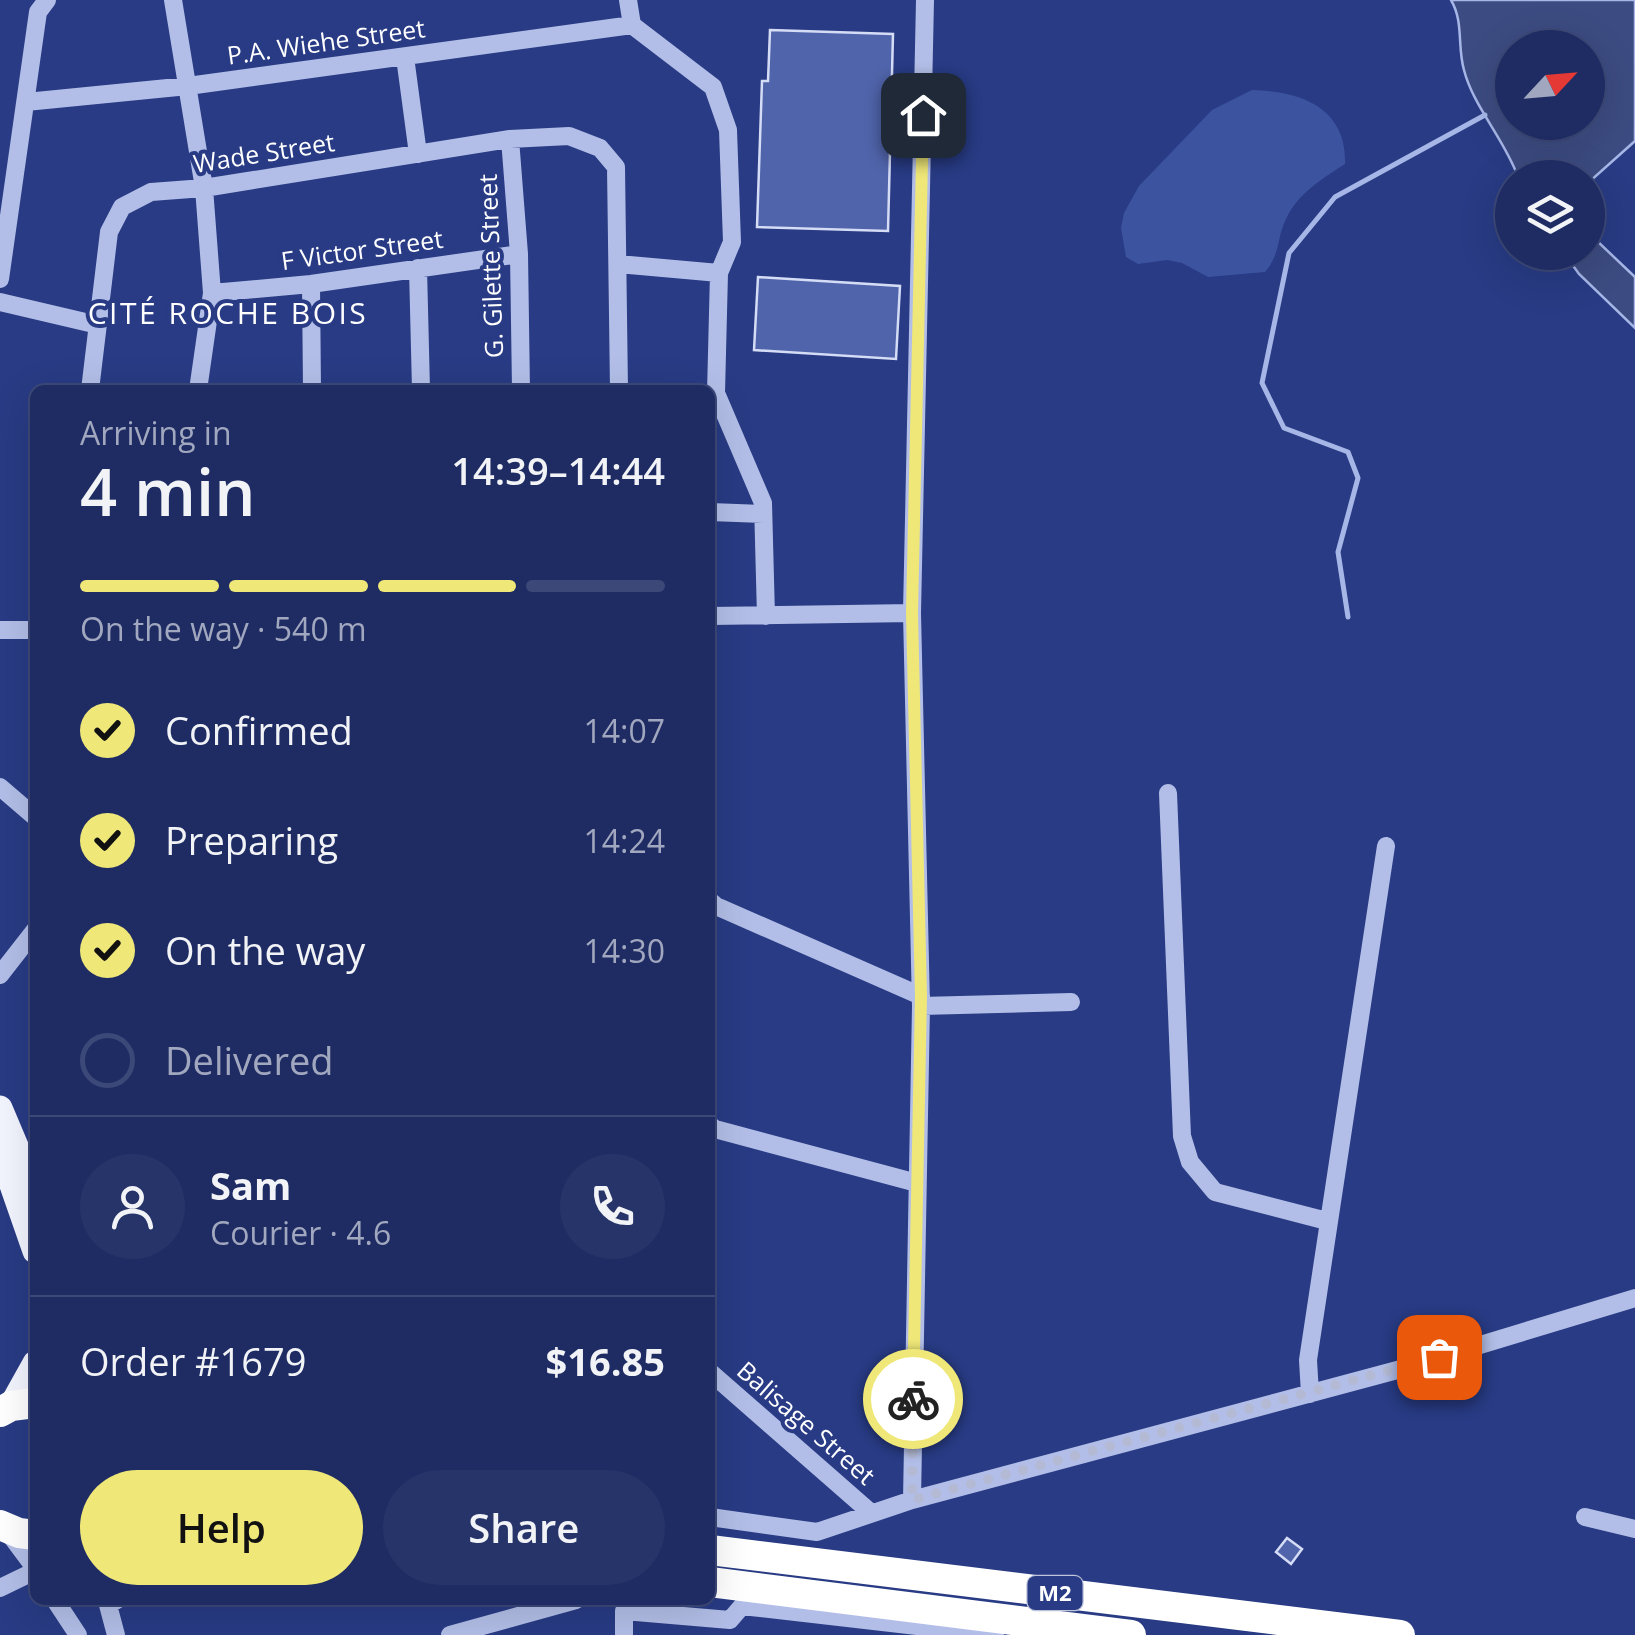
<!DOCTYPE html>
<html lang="en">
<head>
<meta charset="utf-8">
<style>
	:root { --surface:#1e2c63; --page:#263469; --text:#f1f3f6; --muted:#a1a7be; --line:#3c4878; --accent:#efe778 }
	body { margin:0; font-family:"Open Sans",sans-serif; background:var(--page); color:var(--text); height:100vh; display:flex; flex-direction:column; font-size:38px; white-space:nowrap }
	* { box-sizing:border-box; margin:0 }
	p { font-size:32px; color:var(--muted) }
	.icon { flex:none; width:55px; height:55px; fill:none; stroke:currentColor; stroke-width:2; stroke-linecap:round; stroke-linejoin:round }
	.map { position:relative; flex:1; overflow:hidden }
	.side { position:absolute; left:30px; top:385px; width:685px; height:1220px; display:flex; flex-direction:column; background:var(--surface); border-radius:15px; box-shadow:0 10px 40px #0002,0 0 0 2px var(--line) }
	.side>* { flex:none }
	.needle { width:65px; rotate:64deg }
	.buttons { position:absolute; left:1495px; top:30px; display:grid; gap:20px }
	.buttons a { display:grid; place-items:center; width:110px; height:110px; border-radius:50%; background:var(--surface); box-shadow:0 10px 40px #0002,0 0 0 2px var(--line); font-size:50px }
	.pin { position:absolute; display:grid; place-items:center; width:85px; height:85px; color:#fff; margin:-42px; border-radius:20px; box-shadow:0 5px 15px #0006 }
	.courier { position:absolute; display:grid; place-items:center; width:100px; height:100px; margin:-50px; border:8px solid #efe778; border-radius:50%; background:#fff; color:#222; box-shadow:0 2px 12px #0007 }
	.head em { font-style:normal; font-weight:600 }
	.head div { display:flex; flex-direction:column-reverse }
	.head { display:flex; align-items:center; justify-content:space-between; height:170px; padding:0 50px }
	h1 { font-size:65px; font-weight:600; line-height:75px }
	.bar { display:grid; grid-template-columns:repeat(4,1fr); gap:15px 10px; align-content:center; height:120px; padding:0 50px }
	.bar i { height:12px; border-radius:8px; background:var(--line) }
	.bar .current { background:var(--accent) }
	.bar p { grid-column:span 4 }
	.line { display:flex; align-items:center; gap:25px; padding:0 50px; border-top:2px solid var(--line) }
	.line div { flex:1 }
	.round { display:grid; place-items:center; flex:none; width:105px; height:105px; border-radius:52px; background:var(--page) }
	ol { padding:0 50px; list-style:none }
	li { display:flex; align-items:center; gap:30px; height:110px }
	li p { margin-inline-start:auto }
	li .icon { padding:10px; border-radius:50%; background:var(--accent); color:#111; stroke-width:4 }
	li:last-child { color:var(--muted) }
	li i { width:55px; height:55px; border:5px solid var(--line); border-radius:50% }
	.cta { display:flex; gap:20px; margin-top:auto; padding:20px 50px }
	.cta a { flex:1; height:115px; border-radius:60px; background:var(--accent); color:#111; font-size:40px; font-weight:600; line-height:115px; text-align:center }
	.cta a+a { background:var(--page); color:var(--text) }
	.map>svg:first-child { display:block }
	.green { fill:#3c53a0 }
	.water { fill:#3c4b81; stroke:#a6b6e7; stroke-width:2.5; fill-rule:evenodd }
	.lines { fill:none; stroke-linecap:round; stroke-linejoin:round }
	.stream { stroke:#a6b6e7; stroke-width:5 }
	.building { fill:#5064ab; stroke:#d5dcf6; stroke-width:2.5 }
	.minor { stroke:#b2bee7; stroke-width:18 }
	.major { stroke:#f3f5fe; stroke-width:25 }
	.highway { stroke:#fff; stroke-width:30 }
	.done { stroke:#b4bad4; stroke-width:10; stroke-dasharray:0 18 }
	.route { stroke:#efe778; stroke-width:12 }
	.labels { text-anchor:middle; stroke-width:8; stroke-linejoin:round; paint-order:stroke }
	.shield { fill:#283b84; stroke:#bec4da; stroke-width:2.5 }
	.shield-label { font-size:22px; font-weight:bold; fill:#fff }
	.street-label { font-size:25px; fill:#fff; stroke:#283b84 }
	.quarter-label { font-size:30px; letter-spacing:2.5px; fill:#fff; stroke:#283b84 }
</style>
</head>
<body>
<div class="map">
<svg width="1635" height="1635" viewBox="0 0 1635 1635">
	<rect width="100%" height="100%" fill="#283b84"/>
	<path class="green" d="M1252 90C1300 91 1347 107 1345 164 1322 179 1298 193 1286 219 1276 240 1281 253 1265 272L1208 277 1182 263 1167 260 1138 264 1126 257 1121 228 1124 213 1139 186 1212 110Z"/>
	<path class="water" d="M1451 0H1635V141L1588 183V178L1518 177C1505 140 1473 106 1464 70 1457 46 1464 22 1451 0ZM1512 48H1588V122H1512Z
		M1588 223 1596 240 1635 277V328L1579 274 1564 253 1588 252Z"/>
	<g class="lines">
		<path class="stream" d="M1348 617 1338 552 1358 478 1348 452 1284 428 1262 383 1289 253 1335 197 1485 115"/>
	</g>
	<path class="building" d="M770 30 893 34 888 231 757 227 762 81H768Z
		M758 277 900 286 896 359 754 350Z
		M1287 1538 1302 1549 1291 1564 1276 1552Z"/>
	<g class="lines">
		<path class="minor" d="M173 0 204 188 212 293 198 390
			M628 0 632 25 713 87 728 130 732 242 719 273 716 393 763 503 766 616
			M405 57 418 154
			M26 102 188 86 632 25
			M510 139 519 254 521 390
			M618 264 719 273
			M418 268 421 390
			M0 279 38 12 47 0
			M311 284 312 390
			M212 293 311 284 519 254
			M0 302 98 325
			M90 390 109 232 122 207 151 192 204 188 510 139 569 136 600 148 616 167 619 390
			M710 512 763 514
			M710 616 912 613
			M0 630H35
			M0 787 35 817
			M1168 793 1182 1136 1190 1162 1215 1192 1327 1221
			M710 901 716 906 921 996
			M0 975 35 930
			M921 1006 1071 1002
			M710 1125 715 1129 917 1183
			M710 1372 870 1512
			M1310 1394 1308 1360 1386 846
			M912 1500 921 1006 912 613 925 0
			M710 1517 817 1532 912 1500 1401 1369 1635 1298
			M1585 1517 1635 1529
			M5 1528 35 1568
			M0 1588 35 1571
			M55 1600 78 1635
			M116 1635 108 1605 117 1600
			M450 1635 576 1600
			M624 1635V1611L730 1620 742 1606 995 1635"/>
		<path class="major" d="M0 1108 35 1191
			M0 1151 35 1251
			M11 1406 35 1363"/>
		<path class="highway" d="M0 1412 11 1406 35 1403
			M0 1525 19 1533 35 1535
			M710 1550 1400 1635
			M710 1582 1131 1635"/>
	</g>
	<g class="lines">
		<path class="done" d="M913 1399 912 1500 1439 1357"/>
		<path class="route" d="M913 1399 921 996 912 613 923 115"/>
	</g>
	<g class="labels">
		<rect class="shield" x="1027.5" y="1576" width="55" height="34" rx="8"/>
		<g class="shield-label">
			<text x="1055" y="1601">M2</text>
		</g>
		<g class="street-label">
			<text transform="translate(326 42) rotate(-8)" y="9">P.A. Wiehe Street</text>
			<text transform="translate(264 153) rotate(-9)" y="9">Wade Street</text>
			<text transform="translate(362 250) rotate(-8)" y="9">F Victor Street</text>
			<text transform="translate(491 266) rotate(-92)" y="9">G. Gilette Street</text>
			<text transform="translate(806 1423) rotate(41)" y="9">Balisage Street</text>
		</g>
		<g class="quarter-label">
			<text x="228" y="324">CITÉ ROCHE BOIS</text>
		</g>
	</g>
</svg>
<div class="buttons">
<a><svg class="needle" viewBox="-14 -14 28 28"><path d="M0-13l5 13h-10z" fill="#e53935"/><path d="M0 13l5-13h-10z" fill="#a1a7be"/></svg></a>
<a><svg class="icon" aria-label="layers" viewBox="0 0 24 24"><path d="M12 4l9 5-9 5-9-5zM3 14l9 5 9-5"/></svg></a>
</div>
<div class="pin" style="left:1439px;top:1357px;background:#ea580c"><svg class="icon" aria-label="bag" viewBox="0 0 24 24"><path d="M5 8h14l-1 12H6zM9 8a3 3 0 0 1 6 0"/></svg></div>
<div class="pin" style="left:923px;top:115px;background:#1f2937"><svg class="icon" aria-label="home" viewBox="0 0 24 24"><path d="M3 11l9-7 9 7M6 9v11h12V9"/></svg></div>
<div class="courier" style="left:913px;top:1399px"><svg class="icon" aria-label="bike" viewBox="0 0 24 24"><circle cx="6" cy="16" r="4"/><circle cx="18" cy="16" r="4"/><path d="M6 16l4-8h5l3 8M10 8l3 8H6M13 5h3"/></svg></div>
<section class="side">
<div class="head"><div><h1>4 min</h1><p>Arriving in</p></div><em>14:39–14:44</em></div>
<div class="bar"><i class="current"></i><i class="current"></i><i class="current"></i><i></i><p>On the way · 540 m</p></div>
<ol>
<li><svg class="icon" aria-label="check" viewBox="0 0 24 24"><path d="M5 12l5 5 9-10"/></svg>Confirmed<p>14:07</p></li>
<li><svg class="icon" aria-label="check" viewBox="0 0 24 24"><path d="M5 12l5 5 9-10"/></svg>Preparing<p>14:24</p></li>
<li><svg class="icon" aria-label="check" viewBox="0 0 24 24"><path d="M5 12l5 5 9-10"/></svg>On the way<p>14:30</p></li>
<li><i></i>Delivered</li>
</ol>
<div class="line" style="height:180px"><a class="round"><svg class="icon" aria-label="person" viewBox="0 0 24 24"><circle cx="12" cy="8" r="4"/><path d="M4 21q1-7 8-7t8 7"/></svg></a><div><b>Sam</b><p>Courier · 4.6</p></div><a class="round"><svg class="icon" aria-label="phone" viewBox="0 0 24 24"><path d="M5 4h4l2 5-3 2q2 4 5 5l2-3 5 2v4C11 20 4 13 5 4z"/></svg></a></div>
<div class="line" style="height:130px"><div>Order #1679</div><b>$16.85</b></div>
<div class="cta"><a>Help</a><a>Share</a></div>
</section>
</div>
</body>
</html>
